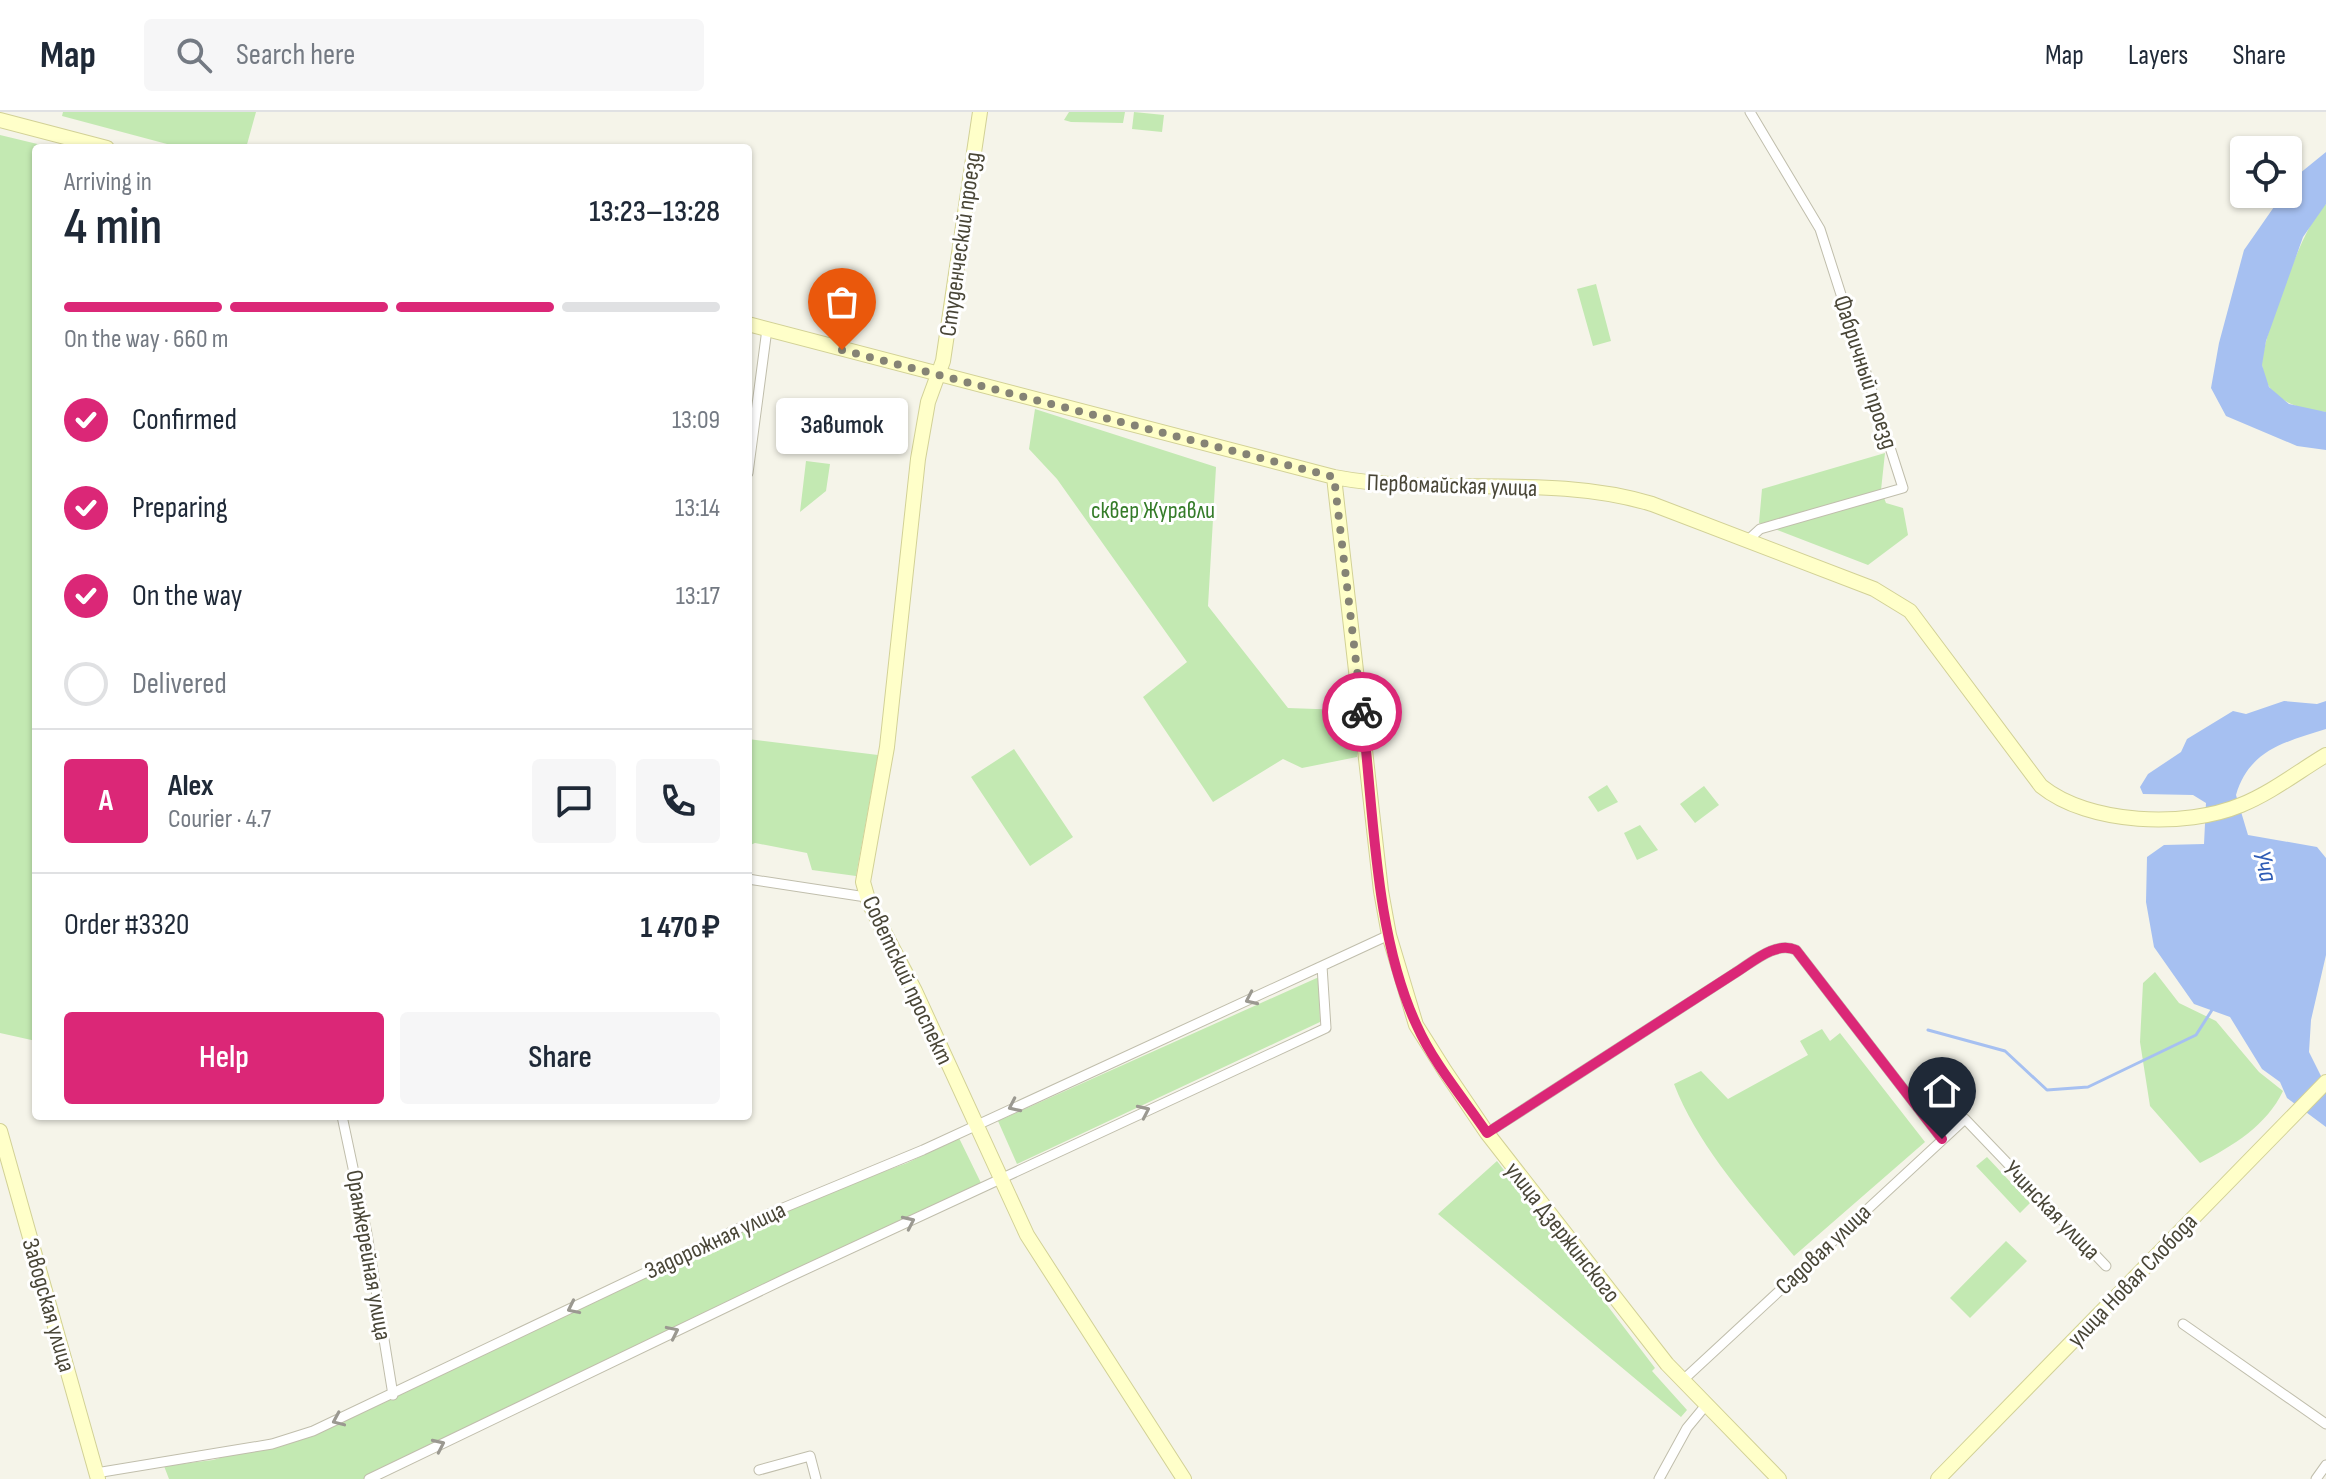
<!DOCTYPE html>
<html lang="en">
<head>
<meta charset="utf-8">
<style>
	:root { --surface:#fff; --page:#f6f6f7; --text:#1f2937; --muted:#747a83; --line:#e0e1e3; --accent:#db2777 }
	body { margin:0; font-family:"Sofia Sans Condensed",sans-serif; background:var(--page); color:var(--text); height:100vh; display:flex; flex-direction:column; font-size:30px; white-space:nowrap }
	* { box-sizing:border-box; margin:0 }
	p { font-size:26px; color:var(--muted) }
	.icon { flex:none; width:44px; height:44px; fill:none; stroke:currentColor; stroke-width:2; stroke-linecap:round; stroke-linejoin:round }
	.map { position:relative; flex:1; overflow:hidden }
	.details { position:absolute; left:32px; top:32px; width:720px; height:976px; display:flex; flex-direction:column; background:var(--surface); border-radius:8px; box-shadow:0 2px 6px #0004 }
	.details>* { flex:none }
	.buttons { position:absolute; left:2230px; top:24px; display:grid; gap:16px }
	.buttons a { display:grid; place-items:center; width:72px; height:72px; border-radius:8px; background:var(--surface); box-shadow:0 2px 6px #0004; font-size:40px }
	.pin { position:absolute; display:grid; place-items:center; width:68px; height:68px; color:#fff; margin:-82px -34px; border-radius:50% 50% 50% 0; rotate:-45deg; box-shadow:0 0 8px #0007 }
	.pin .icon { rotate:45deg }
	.courier { position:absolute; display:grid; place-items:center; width:80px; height:80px; margin:-40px; border:6px solid #db2777; border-radius:50%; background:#fff; color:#222; box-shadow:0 2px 10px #0007 }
	.bubble { position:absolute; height:56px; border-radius:8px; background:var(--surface); box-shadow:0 2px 6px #0004; font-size:26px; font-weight:600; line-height:56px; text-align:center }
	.head em { font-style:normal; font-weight:600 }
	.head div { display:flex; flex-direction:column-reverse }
	.head { display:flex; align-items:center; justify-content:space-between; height:136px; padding:0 32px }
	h1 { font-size:52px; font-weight:600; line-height:60px }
	.bar { display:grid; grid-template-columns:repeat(4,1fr); gap:12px 8px; align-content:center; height:96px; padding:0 32px }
	.bar i { height:10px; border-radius:6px; background:var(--line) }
	.bar .on { background:var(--accent) }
	.bar p { grid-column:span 4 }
	.line { display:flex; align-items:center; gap:20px; padding:0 32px; border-top:2px solid var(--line) }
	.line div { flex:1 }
	.round { display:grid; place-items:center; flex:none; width:84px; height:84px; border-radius:8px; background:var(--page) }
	ol { padding:0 32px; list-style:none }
	li { display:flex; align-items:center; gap:24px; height:88px }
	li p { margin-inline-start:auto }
	li .icon { padding:8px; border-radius:50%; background:var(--accent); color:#fff; stroke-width:4 }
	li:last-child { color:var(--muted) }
	li i { width:44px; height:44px; border:4px solid var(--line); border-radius:50% }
	.action { display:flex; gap:16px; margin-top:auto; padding:16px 32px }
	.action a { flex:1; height:92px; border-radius:8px; background:var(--accent); color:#fff; font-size:32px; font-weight:600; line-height:92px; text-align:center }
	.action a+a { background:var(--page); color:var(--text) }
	header { display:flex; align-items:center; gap:48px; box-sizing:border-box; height:112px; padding:0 40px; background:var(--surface); border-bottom:2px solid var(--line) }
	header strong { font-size:38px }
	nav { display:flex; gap:44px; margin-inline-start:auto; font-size:28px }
	.search { width:560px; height:72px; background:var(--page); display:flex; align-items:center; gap:20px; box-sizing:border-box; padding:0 28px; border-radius:8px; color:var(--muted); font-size:30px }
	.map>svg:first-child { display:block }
	.green { fill:#c3e9b2 }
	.water { fill:#a6c0f1 }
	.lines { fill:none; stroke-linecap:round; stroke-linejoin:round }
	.stream { stroke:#a6c0f1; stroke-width:3 }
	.street-casing { stroke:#c0beac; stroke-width:11 }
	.secondary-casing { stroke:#d2d196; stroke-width:16 }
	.street { stroke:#fff; stroke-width:9 }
	.secondary { stroke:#ffffc9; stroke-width:14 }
	.oneway { stroke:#9b9991 }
	.done { stroke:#858375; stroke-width:8; stroke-dasharray:0 14.4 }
	.route { stroke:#db2777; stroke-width:10 }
	.labels { text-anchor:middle; stroke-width:6; stroke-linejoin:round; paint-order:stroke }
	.street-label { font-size:24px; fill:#494637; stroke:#fff }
	.park-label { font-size:24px; fill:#357c29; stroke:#fff }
	.water-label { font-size:26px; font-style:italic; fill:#2f5cb6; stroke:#fff }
</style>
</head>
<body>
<header>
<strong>Map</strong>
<div class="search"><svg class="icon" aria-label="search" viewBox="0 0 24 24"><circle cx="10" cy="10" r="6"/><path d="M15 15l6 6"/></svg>Search here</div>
<nav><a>Map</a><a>Layers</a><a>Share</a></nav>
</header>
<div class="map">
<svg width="2326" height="1367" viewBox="0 0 2326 1367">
	<rect width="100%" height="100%" fill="#f5f4e9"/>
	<path class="green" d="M63 0H256L246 36H182L62 4Z
		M1069 0H1125L1123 11 1071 10 1064 8Z
		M1134 0 1164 3 1162 20 1132 17Z
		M0 23 54 36H36V929L0 921Z
		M2326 92V300C2306 298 2283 293 2270 276 2266 271 2263 259 2262 253 2261 229 2307 103 2326 92Z
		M1596 172 1611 229 1593 234 1577 177Z
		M1035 297 1216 355 1208 494 1288 596 1344 598 1357 620V645L1302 656 1283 647 1213 690 1143 585 1187 550 1057 367 1029 337Z
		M1885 341 1881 378 1886 391 1903 396 1908 423 1868 453 1759 411 1762 377Z
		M806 349 830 352 826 379 800 400Z
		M748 627 878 643 856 764 812 758 807 741 755 731 748 734Z
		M1014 637 1073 725 1030 754 971 665Z
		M1607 673 1618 690 1598 700 1588 685Z
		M1704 674 1719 693 1695 711 1680 692Z
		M1640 713 1658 738 1637 748 1624 721Z
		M2155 860 2179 891 2216 909 2259 960 2283 979C2267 1013 2233 1034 2200 1051L2150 994 2140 930 2143 871Z
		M1319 865 1320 910 1017 1052 998 1009Z
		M1822 917 1830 929 1840 921 1925 1030 1794 1144C1750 1091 1699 1036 1674 972L1701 959 1728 987 1808 943 1800 929Z
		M959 1026 981 1071 913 1108 369 1367H169L164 1354 213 1348 313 1319 771 1101 907 1051Z
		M1987 1045 2030 1091 2020 1101 1976 1054Z
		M1497 1049 1655 1256 1652 1259 1687 1298 1681 1305 1438 1102Z
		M2006 1129 2027 1149 1970 1206 1950 1186Z"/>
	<path class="water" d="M2326 40V92L2303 125 2266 229 2262 253 2269 275 2289 292 2326 300V338L2297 334 2226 304 2211 276 2219 231 2244 138 2283 82H2288L2294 66Z
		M2284 589 2317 592 2326 589V617C2285 630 2249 638 2236 683L2248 723 2317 735 2326 746V843L2311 908 2309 940 2326 974V1015L2287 986 2280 970 2262 957 2230 905 2194 892 2154 835 2146 790 2147 745 2164 733 2204 732 2206 691 2193 683 2143 682 2140 675 2148 662 2181 640 2187 627 2233 599 2246 602Z"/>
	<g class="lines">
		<path class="stream" d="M1928 918 2005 939 2047 978 2088 975 2196 923 2212 898"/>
		<g class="street-casing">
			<path id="street" d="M748 361 767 217
				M1748 428 1760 417 1903 376 1820 117 1750 0
				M748 767 866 785
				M342 1004 367 1122 393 1283
				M1487 1021 1735 861C1753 850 1775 829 1796 838L1942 1027
				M2183 1212 2326 1312
				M1682 1269 1965 1007 2106 1154
				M759 1358 810 1344 816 1367
				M96 1361 272 1332 313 1319 771 1101 923 1038 1322 854
				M369 1367 787 1166 1326 916 1322 854 1389 823
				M1659 1367 1687 1316 1706 1293
				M2316 1367 2326 1353"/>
		</g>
		<g class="secondary-casing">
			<path id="secondary" d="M980 0 943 249 928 290 918 347 887 635 863 770 869 791 915 879 1027 1123 1184 1367
				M0 8 107 36
				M748 212 1334 365C1439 385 1550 361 1652 392L1874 477 1910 499 2041 674C2089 713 2186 716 2241 693 2271 681 2299 659 2326 643
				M1334 365 1381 779 1389 823 1416 913 1445 959 1487 1021 1667 1252 1779 1367
				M0 1019 98 1367
				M1938 1367 2326 970"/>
		</g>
		<use href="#street" class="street"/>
		<use href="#secondary" class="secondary"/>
	</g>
	<defs><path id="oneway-chevron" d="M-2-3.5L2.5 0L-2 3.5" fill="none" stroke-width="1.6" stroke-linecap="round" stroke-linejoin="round" transform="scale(2)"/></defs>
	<g class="oneway">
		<use href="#oneway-chevron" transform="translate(1251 887) rotate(155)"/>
		<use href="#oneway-chevron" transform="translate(1014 994) rotate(155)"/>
		<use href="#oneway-chevron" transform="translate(1144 999) rotate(-25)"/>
		<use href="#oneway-chevron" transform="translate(909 1110) rotate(-25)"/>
		<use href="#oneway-chevron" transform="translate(573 1196) rotate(154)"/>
		<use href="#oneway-chevron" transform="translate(673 1220) rotate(-26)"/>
		<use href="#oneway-chevron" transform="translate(338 1308) rotate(156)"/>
		<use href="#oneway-chevron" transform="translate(439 1333) rotate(-25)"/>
	</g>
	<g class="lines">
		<path class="done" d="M842 238 1334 365 1362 600"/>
		<path class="route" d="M1362 600C1374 699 1374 822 1417 914 1434 952 1464 987 1487 1021L1735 861C1753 850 1775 829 1796 838L1942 1027"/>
	</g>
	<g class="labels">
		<g class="street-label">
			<text transform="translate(960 132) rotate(-82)" y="8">Студенческий проезд</text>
			<text transform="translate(1866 260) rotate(72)" y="8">Фабричный проезд</text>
			<text transform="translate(1452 373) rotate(2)" y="8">Первомайская улица</text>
			<text transform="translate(908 868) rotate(65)" y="8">Советский проспект</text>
			<text transform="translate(2052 1098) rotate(46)" y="8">Учинская улица</text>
			<text transform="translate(1563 1120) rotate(52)" y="8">улица Дзержинского</text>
			<text transform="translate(715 1128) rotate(-25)" y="8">Задорожная улица</text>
			<text transform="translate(1823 1137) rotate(-43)" y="8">Садовая улица</text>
			<text transform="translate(369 1143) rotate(80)" y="8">Оранжерейная улица</text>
			<text transform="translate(2132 1168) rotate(-46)" y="8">улица Новая Слобода</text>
			<text transform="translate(49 1193) rotate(74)" y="8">Заводская улица</text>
		</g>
		<g class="park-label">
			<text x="1153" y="406">сквер Журавли</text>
		</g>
		<g class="water-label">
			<text transform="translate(2266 754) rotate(75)" y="9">Уча</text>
		</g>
	</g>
</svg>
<div class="buttons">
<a><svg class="icon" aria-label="locate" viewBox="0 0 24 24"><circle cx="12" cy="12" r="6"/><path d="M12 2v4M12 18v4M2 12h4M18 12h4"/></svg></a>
</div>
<div class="pin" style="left:842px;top:238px;background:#ea580c"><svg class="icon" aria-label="bag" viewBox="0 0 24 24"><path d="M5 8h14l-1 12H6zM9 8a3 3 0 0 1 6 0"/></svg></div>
<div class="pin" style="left:1942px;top:1027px;background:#1f2937"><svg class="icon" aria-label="home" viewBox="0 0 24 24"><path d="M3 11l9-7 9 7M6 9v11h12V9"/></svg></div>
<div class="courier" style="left:1362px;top:600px"><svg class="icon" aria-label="bike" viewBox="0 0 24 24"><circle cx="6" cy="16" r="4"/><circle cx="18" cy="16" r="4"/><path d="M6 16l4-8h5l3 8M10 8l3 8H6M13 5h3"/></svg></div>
<div class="bubble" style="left:776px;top:286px;width:132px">Завиток</div>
<section class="details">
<div class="head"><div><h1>4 min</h1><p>Arriving in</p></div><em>13:23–13:28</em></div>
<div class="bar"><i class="on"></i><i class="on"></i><i class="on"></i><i></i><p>On the way · 660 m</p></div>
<ol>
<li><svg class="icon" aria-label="check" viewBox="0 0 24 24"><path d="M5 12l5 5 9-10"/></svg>Confirmed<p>13:09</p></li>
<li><svg class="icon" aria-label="check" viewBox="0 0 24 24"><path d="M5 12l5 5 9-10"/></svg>Preparing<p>13:14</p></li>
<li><svg class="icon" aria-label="check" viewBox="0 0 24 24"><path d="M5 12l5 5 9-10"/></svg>On the way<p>13:17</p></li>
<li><i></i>Delivered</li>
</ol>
<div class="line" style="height:144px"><b class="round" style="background:var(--accent);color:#fff">A</b><div><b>Alex</b><p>Courier · 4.7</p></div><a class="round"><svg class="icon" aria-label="chat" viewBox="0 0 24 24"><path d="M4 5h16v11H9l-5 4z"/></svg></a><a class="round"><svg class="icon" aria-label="phone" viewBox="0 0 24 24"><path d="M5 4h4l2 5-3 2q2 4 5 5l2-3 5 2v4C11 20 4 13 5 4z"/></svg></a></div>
<div class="line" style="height:104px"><div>Order #3320</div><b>1 470 ₽</b></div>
<div class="action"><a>Help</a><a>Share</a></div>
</section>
</div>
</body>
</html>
